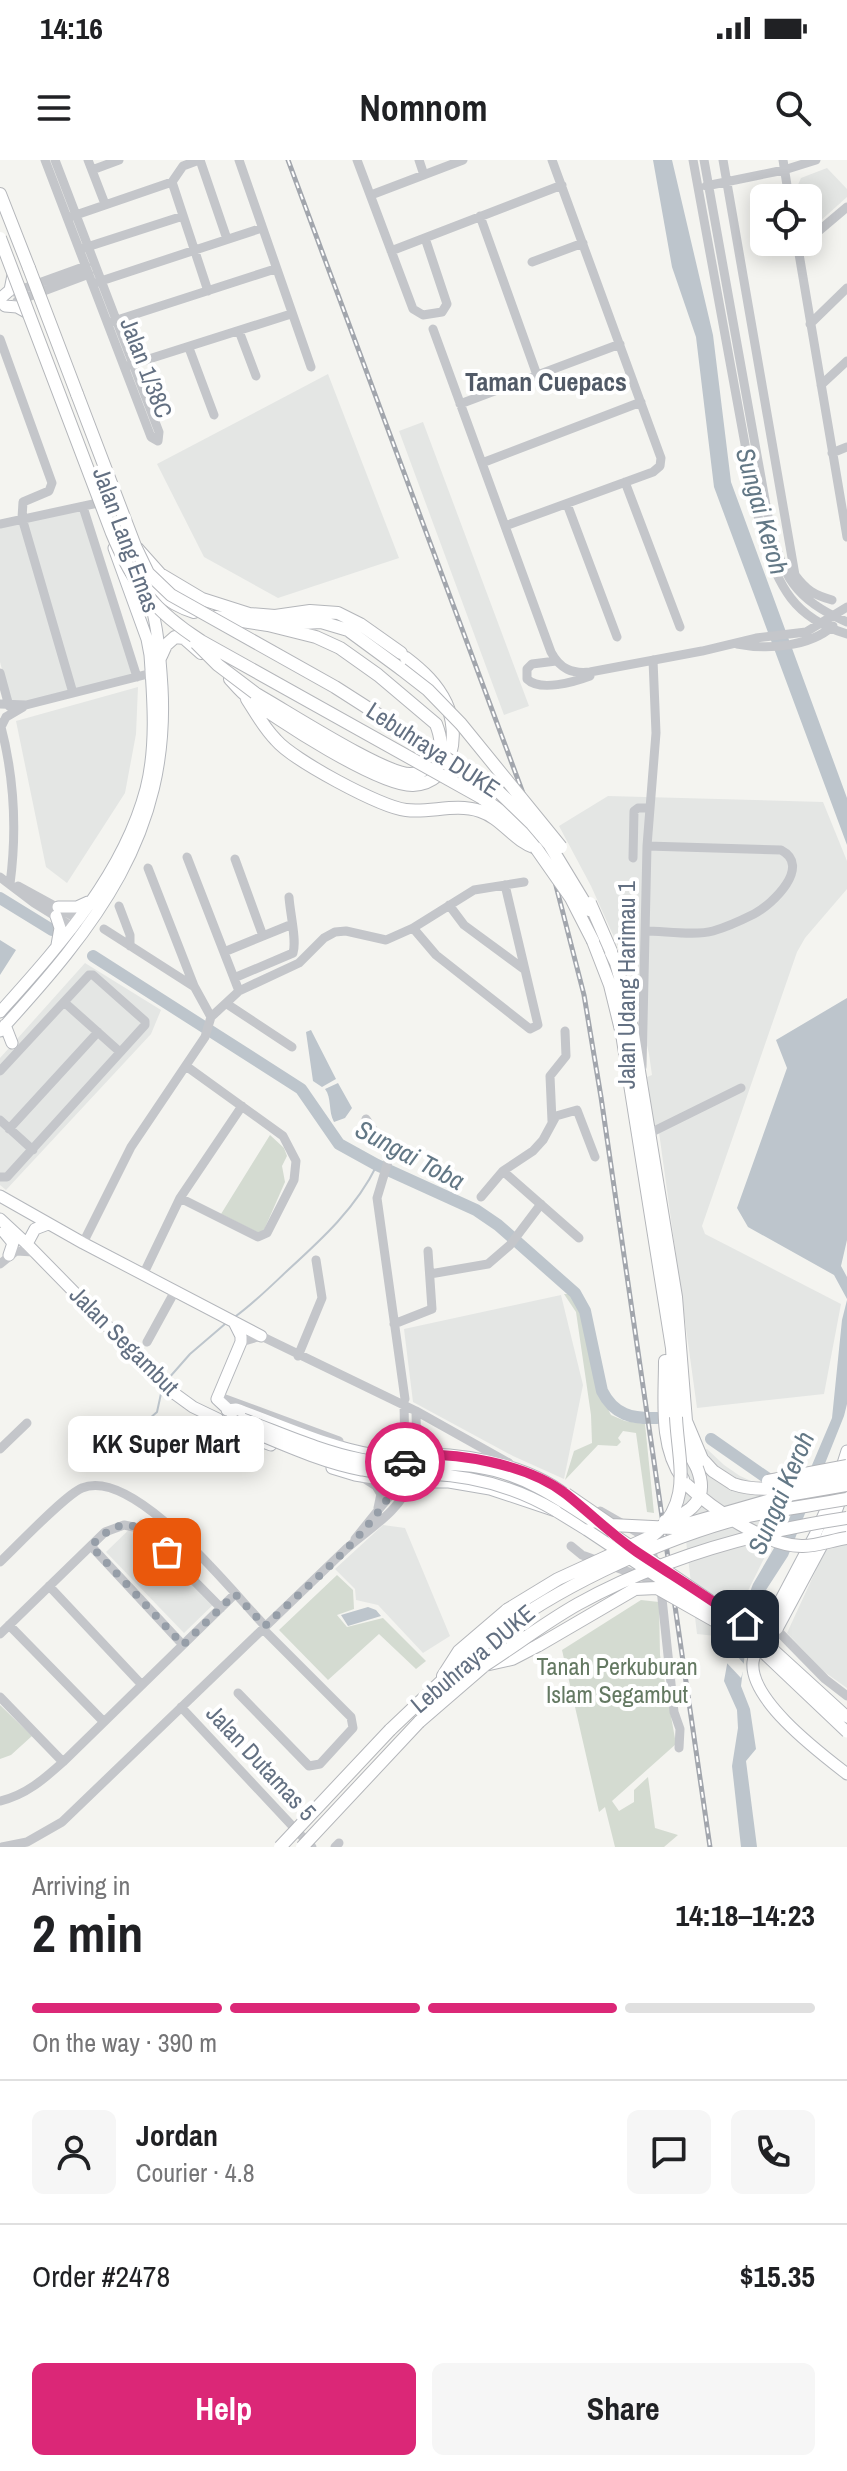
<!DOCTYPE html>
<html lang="en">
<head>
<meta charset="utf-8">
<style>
	:root { --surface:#fff; --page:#f6f6f6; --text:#202124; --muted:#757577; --line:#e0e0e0; --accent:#db2777 }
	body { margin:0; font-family:"Archivo Narrow",sans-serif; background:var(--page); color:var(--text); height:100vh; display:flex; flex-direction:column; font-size:30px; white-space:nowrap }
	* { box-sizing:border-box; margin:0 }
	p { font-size:26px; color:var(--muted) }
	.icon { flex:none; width:44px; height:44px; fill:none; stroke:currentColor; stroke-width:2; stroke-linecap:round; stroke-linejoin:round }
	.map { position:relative; height:1687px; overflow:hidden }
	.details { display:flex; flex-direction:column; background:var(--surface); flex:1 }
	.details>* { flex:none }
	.controls { position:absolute; left:750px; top:24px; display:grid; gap:16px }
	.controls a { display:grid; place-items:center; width:72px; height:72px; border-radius:12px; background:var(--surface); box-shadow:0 4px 20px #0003; font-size:40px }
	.pin { position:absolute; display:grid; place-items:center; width:68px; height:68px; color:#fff; margin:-34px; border-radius:16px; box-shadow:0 4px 12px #0006 }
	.courier { position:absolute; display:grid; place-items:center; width:80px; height:80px; margin:-40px; border:6px solid #db2777; border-radius:50%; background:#fff; color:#222; box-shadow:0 2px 10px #0007 }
	.bubble { position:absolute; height:56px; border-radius:12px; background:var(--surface); box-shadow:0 4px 20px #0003; font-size:26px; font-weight:700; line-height:56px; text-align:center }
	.overview em { font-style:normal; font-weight:700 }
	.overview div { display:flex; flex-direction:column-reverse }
	.overview { display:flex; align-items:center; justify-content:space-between; height:136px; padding:0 32px }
	h1 { font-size:52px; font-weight:700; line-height:60px }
	.bar { display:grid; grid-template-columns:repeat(4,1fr); gap:12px 8px; align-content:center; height:96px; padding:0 32px }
	.bar i { height:10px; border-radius:6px; background:var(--line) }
	.bar .on { background:var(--accent) }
	.bar p { grid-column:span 4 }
	.line { display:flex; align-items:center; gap:20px; padding:0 32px; border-top:2px solid var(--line) }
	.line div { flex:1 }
	.round { display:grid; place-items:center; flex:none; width:84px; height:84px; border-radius:12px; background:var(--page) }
	.button { display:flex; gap:16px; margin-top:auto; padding:16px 32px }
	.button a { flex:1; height:92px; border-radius:12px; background:var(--accent); color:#fff; font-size:32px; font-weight:700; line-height:92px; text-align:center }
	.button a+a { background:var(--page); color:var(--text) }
	.status { display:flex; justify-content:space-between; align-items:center; height:56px; padding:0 40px; background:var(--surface); direction:ltr }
	.status svg { height:22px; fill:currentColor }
	header { display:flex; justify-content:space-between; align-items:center; height:104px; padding:0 32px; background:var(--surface); font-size:36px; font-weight:700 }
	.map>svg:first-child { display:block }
	.built { fill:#e4e6e4 }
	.green { fill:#d4dbd1 }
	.water { fill:#bdc5cc }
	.pier { fill:#f4f4f0 }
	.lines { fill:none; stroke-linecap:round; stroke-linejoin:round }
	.stream { stroke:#bdc5cc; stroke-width:2 }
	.river { stroke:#bdc5cc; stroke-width:12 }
	.major-casing { stroke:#b4b7bc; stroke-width:13 }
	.highway-casing { stroke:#b4b6ba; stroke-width:14 }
	.minor { stroke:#c4c6ca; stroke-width:9 }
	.major { stroke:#fff; stroke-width:11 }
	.highway { stroke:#fff; stroke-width:12 }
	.rail-casing { stroke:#a2a6ad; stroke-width:5 }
	.rail { stroke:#fff; stroke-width:2; stroke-dasharray:6; stroke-linecap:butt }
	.major-bridge-casing { stroke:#b4b7bc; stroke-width:13; stroke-linecap:butt }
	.highway-bridge-casing { stroke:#b4b6ba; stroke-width:14; stroke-linecap:butt }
	.major-bridge { stroke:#fff; stroke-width:11 }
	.highway-bridge { stroke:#fff; stroke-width:12 }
	.done { stroke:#969ea8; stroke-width:8; stroke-dasharray:0 14.4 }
	.route { stroke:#db2777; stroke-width:10 }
	.labels { text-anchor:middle; stroke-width:8; stroke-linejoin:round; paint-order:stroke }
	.street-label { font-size:24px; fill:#637082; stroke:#fff }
	.park-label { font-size:24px; fill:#647962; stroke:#fff }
	.neighbourhood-label { font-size:26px; font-weight:bold; fill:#515a67; stroke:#fff }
	.water-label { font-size:26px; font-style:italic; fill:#637886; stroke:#fff }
</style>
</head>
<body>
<div class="status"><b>14:16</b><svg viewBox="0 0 49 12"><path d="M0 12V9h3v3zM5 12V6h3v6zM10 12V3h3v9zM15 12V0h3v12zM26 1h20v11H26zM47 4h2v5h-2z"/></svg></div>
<header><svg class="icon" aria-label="menu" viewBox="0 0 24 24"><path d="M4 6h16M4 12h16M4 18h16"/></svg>Nomnom<svg class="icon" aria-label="search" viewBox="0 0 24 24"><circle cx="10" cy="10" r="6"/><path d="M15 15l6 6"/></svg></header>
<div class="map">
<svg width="847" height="1687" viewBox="0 0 847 1687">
	<rect width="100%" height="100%" fill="#f4f4f0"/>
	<path class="built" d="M827 8 847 29V37L808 72V38H797L796 29 801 18Z
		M328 214 399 398 278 438 204 397 157 304Z
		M423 262 529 546 504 555 399 271Z
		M81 350 134 515 26 543H11L0 502V366Z
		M138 527 136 574 125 633 67 723 46 707 16 561Z
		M608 636 823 642 847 701V729L805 778 797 792 702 1066 705 1074 841 1144 824 1234 697 1248 658 965 654 966 647 917 652 915 649 894 631 815 591 726 559 666Z
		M85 803 161 850 151 874 6 1030 0 1025V898Z
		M561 1135 583 1225 564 1319 513 1296 413 1242 404 1169Z
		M707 1289 724 1305 740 1316 793 1340 725 1477 697 1474 677 1304Z
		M141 1358 218 1440 184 1473 106 1392Z
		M383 1365 405 1368 450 1476 423 1493 378 1445 356 1440 355 1429 335 1409Z
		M847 1383V1528L823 1511 787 1473 828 1384Z"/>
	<path class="green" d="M270 975 284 988 287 996 282 1006 285 1022 264 1070 259 1073 221 1054Z
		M564 1134H571L583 1154 597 1228 611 1255 625 1261 645 1264 654 1353 647 1352 636 1273 623 1271 618 1278 621 1282 617 1286 598 1285 565 1320 574 1291 592 1283 591 1255 576 1152Z
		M337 1415 353 1430 354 1449 337 1455 347 1467 383 1458 426 1501 416 1509 379 1474 328 1520 279 1470Z
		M641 1440 659 1442 660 1495 676 1584 612 1641 619 1651 634 1642V1630L648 1617 655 1668 678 1675 664 1687H615L605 1647 599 1652 562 1490Z
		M0 1545 32 1576 11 1595 0 1599Z"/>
	<path class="water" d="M653 0H672L713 175 731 322 847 638V685L714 327 696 177 672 107Z
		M0 780 16 790 0 815Z
		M847 838V1080L841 1106 847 1117V1139L834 1115 748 1067 737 1048 787 908 776 880Z
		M311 870 336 919 322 927 313 921 306 872Z
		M338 923 352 948 345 958 334 962C328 951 332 938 325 929Z
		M847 1140V1244L844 1256 788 1396 766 1430 745 1493 741 1526 750 1549 756 1589 746 1601 757 1687H741L732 1606 738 1568 737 1550 724 1521 728 1499 732 1480 753 1424 784 1371 832 1258 842 1160Z
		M368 1447 376 1450 381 1456 348 1466 341 1455Z"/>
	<path class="pier" d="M728 1486 745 1505 741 1518 725 1501Z"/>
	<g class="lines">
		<path class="stream" d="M236 1156C254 1143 271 1126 288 1110 322 1079 356 1048 377 1005
			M168 1219 190 1194 225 1164
			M109 1294 157 1252 162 1229"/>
		<path class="river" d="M0 738 52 770
			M93 796 301 929 339 984 377 1005 476 1050 498 1065 575 1133 585 1151 602 1231C614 1255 632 1259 657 1258
			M711 1279 777 1325"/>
		<g class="major-casing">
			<path id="major" d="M1 138 10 130 13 115
				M5 146 17 147 28 153
				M58 747H77L88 742
				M56 756 60 768 57 785
				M0 852C58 787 123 716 146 629 157 586 153 538 150 495L147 479 114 388
				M5 865 12 883
				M0 871C95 767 170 675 162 527 160 496 158 467 149 437
				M0 1036 83 1083 261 1176
				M0 1059 27 1084 171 1231 193 1247 218 1259
				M4 1072 13 1083 9 1095
				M27 1084 35 1069 48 1064
				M227 1250 236 1249C281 1265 327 1287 375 1295 393 1298 412 1294 430 1294 476 1295 538 1308 573 1341
				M232 1253 217 1239 241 1182V1176L235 1164
				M211 1257 219 1265 271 1285
				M332 1308 355 1315 399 1322H449L490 1329 556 1351 587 1370
				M840 1313 847 1291
				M832 1336 815 1375 769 1462C767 1477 755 1487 753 1502 749 1540 820 1593 847 1614
				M594 1362 613 1374
				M768 1471 777 1469 828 1374 842 1335"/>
		</g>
		<g class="highway-casing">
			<path id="highway" d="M0 34 29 108
				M77 234 135 386 160 414 202 439 249 454 275 456 310 451 338 453 360 464 401 493
				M135 401C151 426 165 443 194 452
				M216 457 268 465 321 462 348 470 401 509
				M161 496 166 485 175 477 184 478 201 493
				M230 519C235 524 240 531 247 536 275 559 380 626 413 625 454 623 460 573 446 543 437 524 423 511 406 498
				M256 534C285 550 383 614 410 614 422 614 428 607 435 599 443 587 441 577 436 564L378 515 340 488 316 477 268 465
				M247 539C256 553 264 568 276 580 293 600 380 647 406 650 431 653 455 643 480 651 502 658 514 681 536 688
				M482 638 512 659 532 682
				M593 781 610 825 622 874 672 1188 676 1257 684 1284 697 1308
				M606 782 616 803 629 850 676 1137 686 1261 702 1299 713 1311 733 1324
				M665 1201C665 1240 659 1286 683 1319
				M828 1374 847 1368
				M443 1516 459 1491 507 1450
				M419 1562 485 1505 512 1499 539 1485
				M390 1570 466 1498 498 1473"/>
		</g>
		<path class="minor" d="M45 0 151 277 158 281
			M55 0 159 272 158 281
			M88 0 105 44
			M199 0 183 6 172 22 208 131
			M200 0 227 79
			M239 0 311 207
			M357 0 413 149 423 155 442 152 447 144 425 78
			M419 0 424 15
			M693 0 762 377C780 427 793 458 847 474
			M704 0 769 362C783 416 794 440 847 462
			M723 0 795 415C806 430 814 435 832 440
			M783 0 789 38
			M92 10 119 0
			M706 26 784 10 816 0
			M371 35 463 0
			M73 56 172 22
			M480 56 537 215
			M808 80 847 47
			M797 82 847 377
			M84 88 183 56
			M391 91 562 25
			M532 102 583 83
			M98 122 262 68
			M14 132 86 106
			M17 141 89 114
			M111 162 275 109
			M810 164 847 128
			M433 169 551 492C560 509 572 514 590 512L702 491 756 478 806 472 847 447
			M239 171 256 216
			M0 179 52 323 49 331 23 342 22 358 73 533
			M189 188 214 255
			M130 205 291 154
			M821 225 847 201
			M460 244 620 184
			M832 293 847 287
			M482 303 641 242
			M625 322 680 467
			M567 344 617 477
			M83 347 137 517
			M0 364 98 343
			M505 366 653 312 660 306 661 298 552 0
			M737 484C768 490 809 487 833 466
			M556 501 532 504 527 509V519C540 532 574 522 590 516
			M0 513 9 546
			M0 544 26 545 152 513
			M0 563C14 615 17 671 10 724
			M1 567 6 557 23 547
			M187 697 239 831
			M633 698 634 651 638 648H649
			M235 699 263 776
			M148 708 194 826 211 857
			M0 717 34 743 76 769
			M18 726 82 761
			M449 745 464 765 525 810
			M119 746 130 775V786
			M413 768 436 795 530 869 538 865 505 725
			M104 769 193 826
			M645 771C664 771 696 776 713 771 727 767 742 760 754 754 773 744 812 706 781 690L647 686
			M224 792 290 765
			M234 818 293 793C297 781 290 753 289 737
			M64 842 120 892
			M227 844 292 887
			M642 907 647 686 656 573 653 500
			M0 911 89 815H93L145 861V865L7 1017H0
			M366 959 390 995 377 1038 405 1239
			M0 960 33 990
			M552 961 550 916 566 896 565 871
			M9 969 98 872
			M652 972 741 928
			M503 1011 579 1078
			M481 1037 503 1011 533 991 543 980 556 956 577 950 595 997
			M180 1038 258 1077 267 1073 294 1020 296 1001 283 976 186 906
			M83 1083 131 987 205 877 211 857 239 831 299 803 324 778 335 772 346 771 386 780 413 768 474 730 524 722
			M0 1104 16 1091 34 1092
			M430 1114 488 1104 510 1085 541 1044
			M143 1115 180 1038 242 946
			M394 1164 432 1149 428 1091
			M147 1182 175 1131
			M241 1182 261 1176 416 1251 509 1303
			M298 1196 322 1138 316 1100
			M217 1236 339 1281
			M404 1242 405 1299
			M416 1251 417 1301
			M0 1289 27 1263
			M365 1319 376 1326 381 1334 378 1348
			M600 1351 644 1376 649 1381 656 1407
			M355 1379 396 1328 400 1317
			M91 1386 183 1485
			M571 1386 582 1395 659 1423
			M0 1402C17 1386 65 1335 82 1328 134 1306 232 1432 265 1466
			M49 1426 142 1525
			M661 1429 674 1552 680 1569 679 1588
			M9 1465 104 1562
			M772 1465 825 1519 847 1536
			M0 1474 105 1372 124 1365 143 1369 221 1448
			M238 1533 309 1606 320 1604 353 1568 351 1557 263 1469
			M0 1537 63 1602
			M181 1547 312 1687
			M0 1641C26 1635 44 1619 63 1602L235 1434
			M2 1687 27 1682 62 1662 346 1389C371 1367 399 1352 412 1320
			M335 1687 339 1683"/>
		<use href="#major" class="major"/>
		<use href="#highway" class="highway"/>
		<g class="rail-casing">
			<path id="rail" d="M288 0 553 714 584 835 601 937 710 1687"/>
		</g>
		<use href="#rail" class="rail"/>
		<g class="major-bridge-casing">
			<path id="major-bridge" d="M243 1259C281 1273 320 1291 360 1299 399 1307 438 1301 477 1307 521 1313 558 1338 594 1362
				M241 1267C280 1283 320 1302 362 1310 384 1315 406 1314 429 1314 475 1316 516 1327 556 1351
				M587 1370 725 1462
				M613 1374 745 1464 847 1557
				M749 1479 847 1572"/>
		</g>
		<g class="highway-bridge-casing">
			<path id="highway-bridge" d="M0 78 112 373C133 424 154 451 201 481L482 638
				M29 108 77 234
				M135 386 148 413 171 435 335 527 499 632 532 664 549 684 589 750
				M196 483 218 505 255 533
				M401 509 428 530 461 564 561 687
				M536 688 571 738 593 781
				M590 743 611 791
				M768 1321 847 1306
				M686 1324C711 1348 767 1387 803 1386 817 1386 833 1380 847 1378
				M733 1324C768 1336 811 1322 847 1317
				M566 1334 611 1365 673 1368 788 1335 847 1325
				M665 1361C693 1353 709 1338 697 1308
				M507 1450 558 1419 652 1376C694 1343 678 1302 676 1257
				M498 1473C565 1423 668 1376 749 1356 781 1349 815 1345 847 1339
				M539 1485 635 1429 657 1428 754 1483
				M485 1505C516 1485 546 1462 578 1444 661 1398 754 1372 847 1358
				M280 1687 390 1570
				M302 1687 419 1562"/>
		</g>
		<use href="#major-bridge" class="major-bridge"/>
		<use href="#highway-bridge" class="highway-bridge"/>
	</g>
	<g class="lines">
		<path class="done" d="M167 1392C137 1362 124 1353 91 1386L183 1485 235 1434 265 1466C311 1422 387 1362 405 1302"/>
		<path class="route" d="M405 1302 407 1295C455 1292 526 1303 566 1334 590 1353 612 1375 637 1392 673 1416 710 1438 745 1464"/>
	</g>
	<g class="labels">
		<g class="street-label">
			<text transform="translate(146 208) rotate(69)" y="8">Jalan 1/38C</text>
			<text transform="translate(126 380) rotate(70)" y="8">Jalan Lang Emas</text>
			<text transform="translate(433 590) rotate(33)" y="8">Lebuhraya DUKE</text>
			<text transform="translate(627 825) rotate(-90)" y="8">Jalan Udang Harimau 1</text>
			<text transform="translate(124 1181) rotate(45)" y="8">Jalan Segambut</text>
			<text transform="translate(473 1499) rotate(-40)" y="8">Lebuhraya DUKE</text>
			<text transform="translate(261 1603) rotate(47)" y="8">Jalan Dutamas 5</text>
		</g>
		<g class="park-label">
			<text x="617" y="1515">Tanah Perkuburan<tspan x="617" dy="28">Islam Segambut</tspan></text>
		</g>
		<g class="neighbourhood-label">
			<text x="546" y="231">Taman Cuepacs</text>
		</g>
		<g class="water-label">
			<text transform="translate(762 351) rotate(74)" y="9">Sungai Keroh</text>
			<text transform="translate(410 995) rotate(28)" y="9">Sungai Toba</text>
			<text transform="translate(781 1333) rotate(-67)" y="9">Sungai Keroh</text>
		</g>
	</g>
</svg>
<div class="controls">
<a><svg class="icon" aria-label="locate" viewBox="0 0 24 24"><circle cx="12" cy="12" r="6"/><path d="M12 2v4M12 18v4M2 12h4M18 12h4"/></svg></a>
</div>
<div class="pin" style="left:167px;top:1392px;background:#ea580c"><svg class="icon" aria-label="bag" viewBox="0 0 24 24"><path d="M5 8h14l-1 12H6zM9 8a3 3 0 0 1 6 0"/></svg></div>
<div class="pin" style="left:745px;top:1464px;background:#1f2937"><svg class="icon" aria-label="home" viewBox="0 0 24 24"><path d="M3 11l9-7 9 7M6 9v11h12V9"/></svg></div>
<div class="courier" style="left:405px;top:1302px"><svg class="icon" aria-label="car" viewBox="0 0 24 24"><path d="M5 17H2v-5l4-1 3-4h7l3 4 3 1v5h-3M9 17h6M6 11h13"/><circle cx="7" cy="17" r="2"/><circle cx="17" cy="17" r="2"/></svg></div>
<div class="bubble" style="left:68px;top:1256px;width:196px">KK Super Mart</div>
</div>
<section class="details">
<div class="overview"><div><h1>2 min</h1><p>Arriving in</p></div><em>14:18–14:23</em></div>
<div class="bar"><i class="on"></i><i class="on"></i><i class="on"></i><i></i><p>On the way · 390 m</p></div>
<div class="line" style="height:144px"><a class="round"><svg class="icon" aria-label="person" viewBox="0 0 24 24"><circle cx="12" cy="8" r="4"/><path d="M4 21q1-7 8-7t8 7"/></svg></a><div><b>Jordan</b><p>Courier · 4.8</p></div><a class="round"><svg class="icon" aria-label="chat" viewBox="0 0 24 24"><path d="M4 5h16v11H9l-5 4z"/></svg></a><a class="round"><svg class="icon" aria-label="phone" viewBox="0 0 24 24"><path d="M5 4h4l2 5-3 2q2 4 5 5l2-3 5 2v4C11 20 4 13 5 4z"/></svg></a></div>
<div class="line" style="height:104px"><div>Order #2478</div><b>$15.35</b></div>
<div class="button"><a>Help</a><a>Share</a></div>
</section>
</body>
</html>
